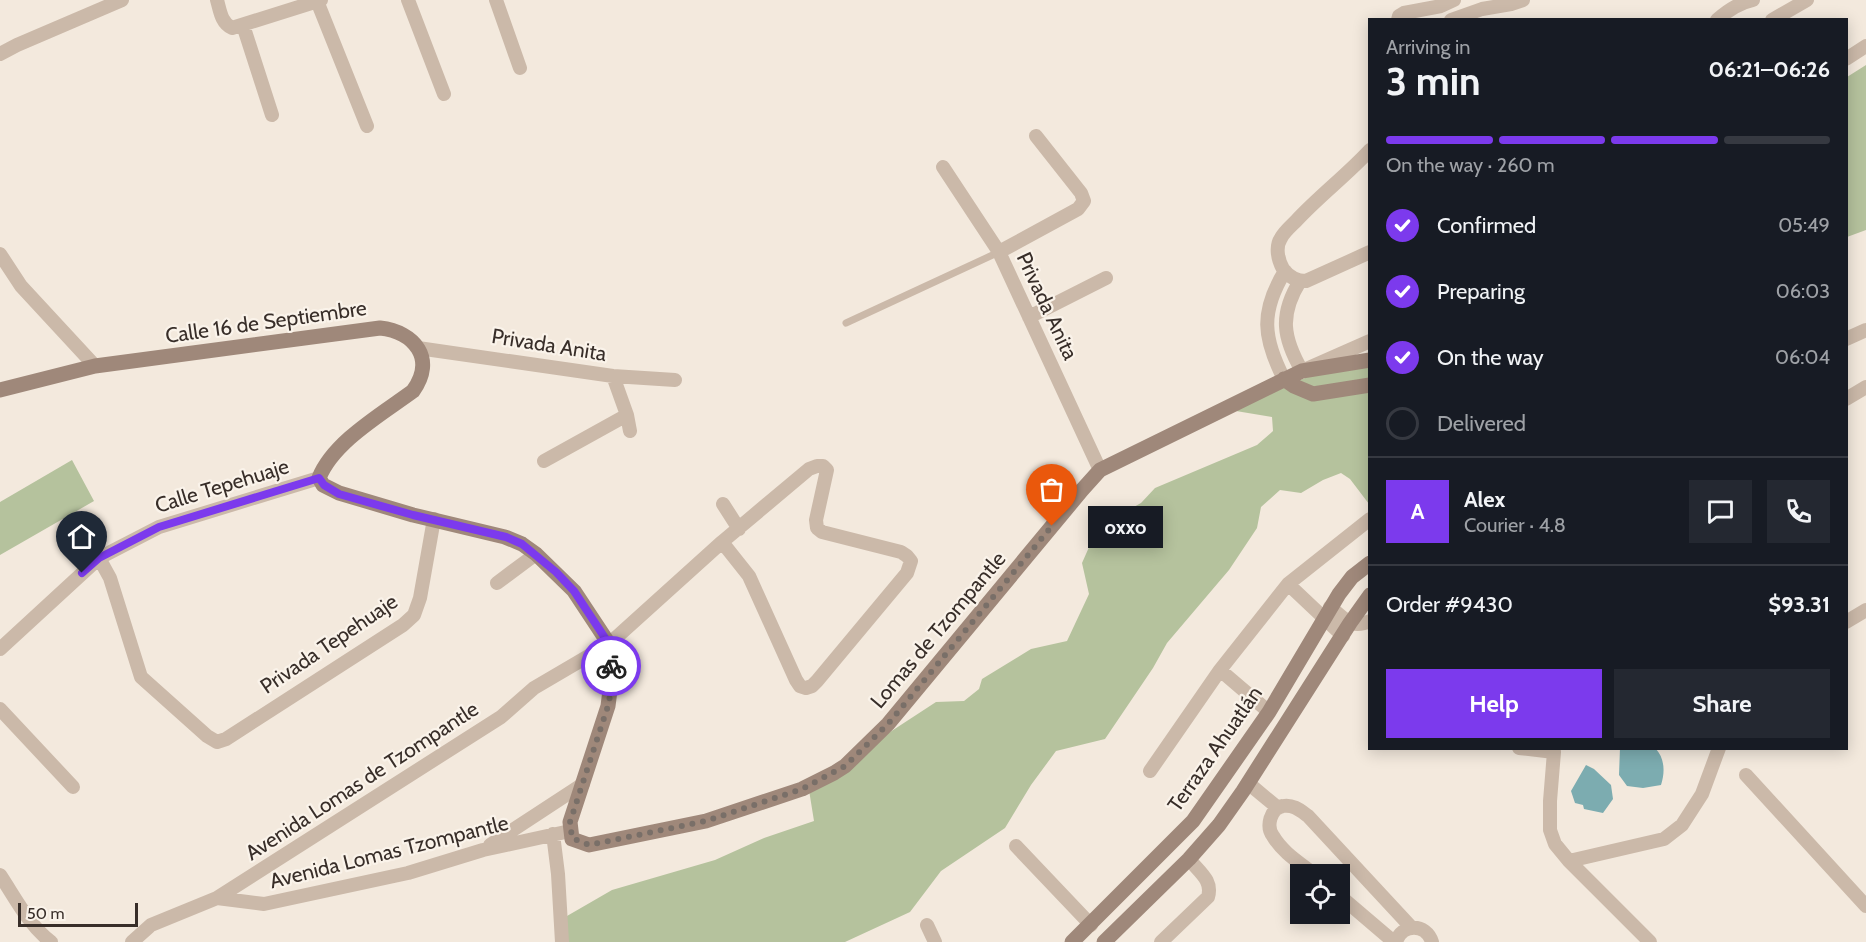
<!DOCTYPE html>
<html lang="en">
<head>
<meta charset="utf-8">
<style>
	:root { --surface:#171b24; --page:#242831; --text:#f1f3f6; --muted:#9ea1a6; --line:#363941; --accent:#7c3aed }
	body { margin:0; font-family:Cabin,sans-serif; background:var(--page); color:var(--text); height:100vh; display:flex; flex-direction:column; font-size:22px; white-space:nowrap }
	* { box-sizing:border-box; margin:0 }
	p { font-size:20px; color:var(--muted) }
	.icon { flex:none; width:33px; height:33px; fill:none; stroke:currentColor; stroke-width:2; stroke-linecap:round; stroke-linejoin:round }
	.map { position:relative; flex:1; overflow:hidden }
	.details { position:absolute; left:1368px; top:18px; width:480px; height:732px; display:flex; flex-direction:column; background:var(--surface); border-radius:0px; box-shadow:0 3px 15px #0003 }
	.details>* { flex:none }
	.tools { position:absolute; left:1290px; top:864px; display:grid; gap:12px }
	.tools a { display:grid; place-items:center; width:60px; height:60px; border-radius:0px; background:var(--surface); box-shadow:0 3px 15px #0003; font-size:30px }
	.scale { position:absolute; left:18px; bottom:15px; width:120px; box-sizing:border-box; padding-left:6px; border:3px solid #382e29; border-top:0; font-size:16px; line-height:21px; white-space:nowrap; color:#382e29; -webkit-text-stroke:4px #faf3ea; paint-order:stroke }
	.pin { position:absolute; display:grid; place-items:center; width:51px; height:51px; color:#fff; margin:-62px -26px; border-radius:50% 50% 50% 0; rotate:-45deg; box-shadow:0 0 6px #0007 }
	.pin .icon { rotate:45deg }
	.courier { position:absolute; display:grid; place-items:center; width:60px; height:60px; margin:-30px; border:4px solid #7c3aed; border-radius:50%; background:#fff; color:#222; box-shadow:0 2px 8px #0007 }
	.bubble { position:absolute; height:42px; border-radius:0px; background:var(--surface); box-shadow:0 3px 15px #0003; font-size:20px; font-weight:700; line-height:42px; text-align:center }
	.summary em { font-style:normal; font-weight:700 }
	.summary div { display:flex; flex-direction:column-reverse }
	.summary { display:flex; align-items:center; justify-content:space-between; height:102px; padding:0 18px }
	h1 { font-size:39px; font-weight:700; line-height:45px }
	.bar { display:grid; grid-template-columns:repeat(4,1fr); gap:9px 6px; align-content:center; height:72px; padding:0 18px }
	.bar i { height:8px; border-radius:4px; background:var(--line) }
	.bar .selected { background:var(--accent) }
	.bar p { grid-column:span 4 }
	.line { display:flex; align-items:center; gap:15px; padding:0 18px; border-top:2px solid var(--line) }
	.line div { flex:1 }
	.round { display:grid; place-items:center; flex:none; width:63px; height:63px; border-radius:0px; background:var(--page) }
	ol { padding:0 18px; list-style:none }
	li { display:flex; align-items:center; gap:18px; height:66px }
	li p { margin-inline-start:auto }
	li .icon { padding:6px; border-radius:50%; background:var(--accent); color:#fff; stroke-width:4 }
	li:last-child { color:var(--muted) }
	li i { width:33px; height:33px; border:3px solid var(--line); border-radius:50% }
	.action { display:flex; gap:12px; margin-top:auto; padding:12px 18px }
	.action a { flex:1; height:69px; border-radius:0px; background:var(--accent); color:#fff; font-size:24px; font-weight:700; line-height:69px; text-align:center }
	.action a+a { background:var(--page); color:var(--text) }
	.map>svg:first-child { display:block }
	.green { fill:#b5c29d }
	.water { fill:#7cacb0 }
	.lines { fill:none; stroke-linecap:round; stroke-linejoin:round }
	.lane { stroke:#cbb9a9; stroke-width:7 }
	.street { stroke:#cbb9a9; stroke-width:14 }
	.secondary { stroke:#9f887a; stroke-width:15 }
	.done { stroke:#796f68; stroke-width:6; stroke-dasharray:0 10.8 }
	.route { stroke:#7c3aed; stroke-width:8 }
	.labels { text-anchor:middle; stroke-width:4.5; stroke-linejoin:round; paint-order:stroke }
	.street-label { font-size:21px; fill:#382e29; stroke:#faf3ea }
</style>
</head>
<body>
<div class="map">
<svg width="1866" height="942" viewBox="0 0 1866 942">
	<rect width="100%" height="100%" fill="#f3e9dd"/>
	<path class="green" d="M1866 65V230L1847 237V77Z
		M1369 353V504L1350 479 1341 473 1323 480 1301 493 1280 490 1261 507 1257 528 1229 570 1167 643 1153 668 1105 739 1056 751 1031 785 1005 828 941 871 910 912 845 942H567V916L612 890 715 860 764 838 814 821 809 790 887 734 936 702 964 701 979 689 982 679 1031 649 1067 641 1089 594 1082 563 1098 527 1141 503 1155 488 1257 445 1273 431 1272 417 1236 411 1262 395Z
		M72 460 94 501 0 555V502Z"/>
	<path class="water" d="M1620 748 1656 749C1665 759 1665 773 1661 785L1643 788 1627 786 1619 775Z
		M1586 765 1594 769 1611 785 1613 799 1603 813 1584 809 1583 805 1575 803 1571 791Z"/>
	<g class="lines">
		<path class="lane" d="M846 323 999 252"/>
		<path class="street" d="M217 0C220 10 221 23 232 28L321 0
			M408 0 444 94
			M496 0 520 68
			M317 1 367 126
			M1398 20 1399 16 1404 13 1441 6 1454 0
			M1451 20 1482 9 1511 4 1523 0
			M1717 20C1727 11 1739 3 1753 0
			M1772 20 1807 0
			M243 25 272 115
			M0 54 17 45 122 0
			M1846 59 1866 46
			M1370 150C1347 175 1319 196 1296 221 1291 226 1284 232 1281 238 1275 247 1278 260 1283 269 1289 277 1296 281 1306 281L1370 252
			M943 167 999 252 1100 470
			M999 252 1078 209 1084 201 1081 193 1036 136
			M0 254 21 286 95 366
			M1300 281C1279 315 1283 338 1302 371L1370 341
			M1029 317 1106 278
			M1846 339 1866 330
			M418 348 613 376 675 380
			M613 376 627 415 630 431
			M1284 379C1263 338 1260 312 1285 271
			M1846 399 1866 387
			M544 461 627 415
			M723 504 739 529
			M99 558 110 578 141 677 207 736 217 742 226 739 403 625 414 615 420 598 434 519
			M497 583 536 554
			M1288 584 1343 636
			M1330 607C1344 618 1351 630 1370 621
			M1846 622 1866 610
			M0 649 99 558 159 527 319 478
			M1220 670 1269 712
			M0 709 73 787
			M1519 748 1554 752
			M1554 752 1550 801V830L1555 844 1569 861 1650 942
			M1150 771 1220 670 1288 584 1370 519
			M1746 775 1866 906
			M1248 783 1278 808
			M553 834 558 874 562 942
			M490 845 583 784
			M1016 846 1091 925
			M1569 861 1664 839 1682 825 1702 794 1719 748
			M1314 874C1300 863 1282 852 1273 836 1266 827 1270 808 1283 806 1293 804 1301 811 1308 816L1411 927
			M0 875C16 899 28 924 51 942
			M1340 896 1394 942
			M217 898 264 904 408 873 483 850 570 831
			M927 925 935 942
			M132 942 151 925 217 898 501 717 534 688 609 644 722 542 809 469 817 466H823L827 470 816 520 817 528 822 532 901 552 907 556 911 561 907 573 817 681 812 686 806 688 800 686 796 680 749 576 722 542
			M1161 942 1208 897C1213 880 1199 872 1189 859
			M1396 942C1402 923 1426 923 1432 942"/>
		<path class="secondary" d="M1284 379 1294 386 1313 394 1370 385
			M0 390 95 366 380 328C415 332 436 359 413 391 382 414 333 442 319 478L323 485 339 493 413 515 505 537 522 544 536 554 574 591 609 644 612 675 608 706 570 822 572 839 589 845 706 821 802 789 834 773 845 766 888 724 1082 490 1100 470 1302 371 1370 360
			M1072 942 1193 821 1269 712 1339 594 1352 577 1370 563
			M1104 942 1189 859 1219 825 1243 791 1350 623 1370 595"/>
	</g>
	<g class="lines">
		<path class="done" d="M611 666V691L608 706 570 822 572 838 589 845 706 821 802 789 845 766 888 724 1052 526"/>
		<path class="route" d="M82 573 99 558 159 527 319 478 324 485 339 494 413 515 506 537 522 544 556 572 574 591 609 644 611 666"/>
	</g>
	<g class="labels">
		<g class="street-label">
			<text transform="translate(1047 306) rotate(65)" y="7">Privada Anita</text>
			<text transform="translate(266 322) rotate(-8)" y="7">Calle 16 de Septiembre</text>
			<text transform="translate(549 345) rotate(9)" y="7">Privada Anita</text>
			<text transform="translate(222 486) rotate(-17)" y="7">Calle Tepehuaje</text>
			<text transform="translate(938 630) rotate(-50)" y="7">Lomas de Tzompantle</text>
			<text transform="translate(329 644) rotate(-34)" y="7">Privada Tepehuaje</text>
			<text transform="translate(1215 749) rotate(-55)" y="7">Terraza Ahuatlán</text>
			<text transform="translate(362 781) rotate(-33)" y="7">Avenida Lomas de Tzompantle</text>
			<text transform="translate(389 852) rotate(-14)" y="7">Avenida Lomas Tzompantle</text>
		</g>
	</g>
</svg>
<div class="tools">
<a><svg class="icon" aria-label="locate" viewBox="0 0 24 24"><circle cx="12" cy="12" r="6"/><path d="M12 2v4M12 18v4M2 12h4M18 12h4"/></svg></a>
</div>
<div class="scale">50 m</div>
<div class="pin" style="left:1052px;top:526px;background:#ea580c"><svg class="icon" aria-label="bag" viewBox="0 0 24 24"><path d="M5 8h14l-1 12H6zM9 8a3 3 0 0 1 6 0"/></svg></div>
<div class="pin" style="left:82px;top:573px;background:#1f2937"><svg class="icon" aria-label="home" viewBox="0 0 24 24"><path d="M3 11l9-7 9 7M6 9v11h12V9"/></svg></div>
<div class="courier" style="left:611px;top:666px"><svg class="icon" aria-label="bike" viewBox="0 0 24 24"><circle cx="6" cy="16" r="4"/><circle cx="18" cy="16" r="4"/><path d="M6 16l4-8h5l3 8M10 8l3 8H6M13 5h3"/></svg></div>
<div class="bubble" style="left:1088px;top:506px;width:75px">oxxo</div>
<section class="details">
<div class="summary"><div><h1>3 min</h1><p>Arriving in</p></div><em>06:21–06:26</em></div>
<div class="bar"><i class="selected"></i><i class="selected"></i><i class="selected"></i><i></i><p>On the way · 260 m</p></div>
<ol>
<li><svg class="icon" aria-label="check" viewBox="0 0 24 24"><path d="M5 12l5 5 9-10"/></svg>Confirmed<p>05:49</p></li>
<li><svg class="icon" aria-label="check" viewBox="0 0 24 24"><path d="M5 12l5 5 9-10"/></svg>Preparing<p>06:03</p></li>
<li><svg class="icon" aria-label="check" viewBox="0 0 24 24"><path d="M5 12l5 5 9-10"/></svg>On the way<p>06:04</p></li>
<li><i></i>Delivered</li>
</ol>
<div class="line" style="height:108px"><b class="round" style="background:var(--accent);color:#fff">A</b><div><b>Alex</b><p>Courier · 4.8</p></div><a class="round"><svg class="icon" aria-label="chat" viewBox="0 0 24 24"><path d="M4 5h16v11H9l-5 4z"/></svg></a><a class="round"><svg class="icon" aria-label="phone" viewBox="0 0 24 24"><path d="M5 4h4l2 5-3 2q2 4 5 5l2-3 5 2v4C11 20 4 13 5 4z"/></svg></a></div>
<div class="line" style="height:78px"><div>Order #9430</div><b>$93.31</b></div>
<div class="action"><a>Help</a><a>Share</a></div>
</section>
</div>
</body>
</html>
